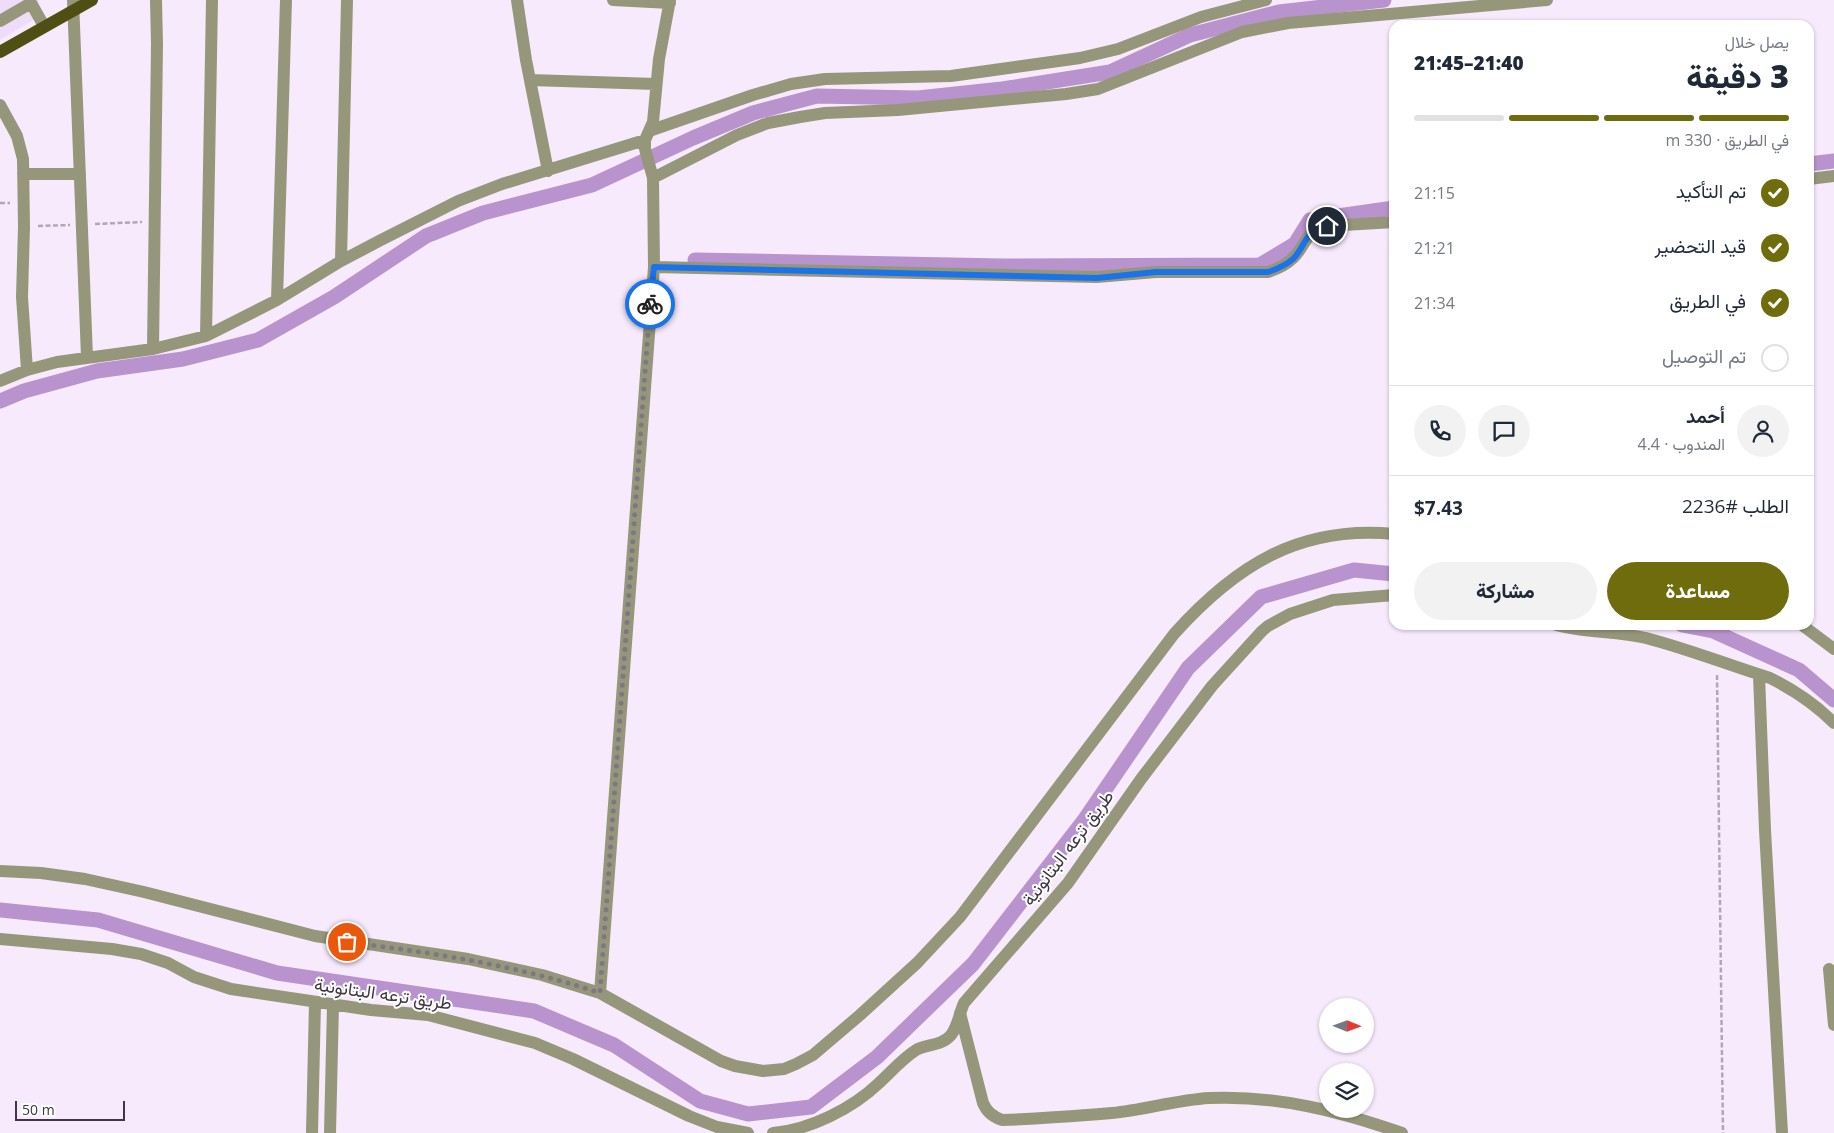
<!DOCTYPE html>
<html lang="ar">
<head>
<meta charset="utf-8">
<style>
	:root { --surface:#fff; --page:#f2f2f3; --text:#1f2937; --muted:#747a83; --line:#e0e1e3; --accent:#6e6c0c }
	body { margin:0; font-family:"Open Sans",Vazirmatn,sans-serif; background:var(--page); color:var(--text); direction:rtl; height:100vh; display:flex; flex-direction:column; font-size:19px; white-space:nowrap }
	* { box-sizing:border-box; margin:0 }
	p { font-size:16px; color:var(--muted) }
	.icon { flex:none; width:28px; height:28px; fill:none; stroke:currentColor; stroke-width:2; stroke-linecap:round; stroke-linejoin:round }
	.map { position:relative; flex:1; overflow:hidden; direction:ltr }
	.details { position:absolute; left:1389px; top:20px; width:425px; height:610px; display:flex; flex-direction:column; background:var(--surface); border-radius:15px; box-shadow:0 1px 4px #0004; direction:rtl }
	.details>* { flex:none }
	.needle { width:32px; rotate:91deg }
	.controls { position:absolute; left:1319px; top:998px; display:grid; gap:10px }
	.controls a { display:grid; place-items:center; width:55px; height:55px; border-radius:50%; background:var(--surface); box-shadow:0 1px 4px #0004; font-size:25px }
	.scale { position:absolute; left:15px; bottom:12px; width:110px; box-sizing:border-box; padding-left:5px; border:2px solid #3f3743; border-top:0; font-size:14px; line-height:18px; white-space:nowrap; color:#3f3743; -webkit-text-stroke:4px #fff; paint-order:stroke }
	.pin { position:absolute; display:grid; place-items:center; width:42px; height:42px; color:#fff; margin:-21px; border:2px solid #fff; border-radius:50%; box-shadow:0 1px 5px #0007 }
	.courier { position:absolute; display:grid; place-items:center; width:50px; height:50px; margin:-25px; border:4px solid #1a73e8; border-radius:50%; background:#fff; color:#222; box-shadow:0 1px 6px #0007 }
	.head em { font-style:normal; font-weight:800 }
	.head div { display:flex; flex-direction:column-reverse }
	.head { display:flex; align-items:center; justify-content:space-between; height:85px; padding:0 25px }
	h1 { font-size:32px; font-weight:800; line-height:38px }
	.bar { display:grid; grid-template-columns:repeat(4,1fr); gap:8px 5px; align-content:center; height:60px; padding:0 25px }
	.bar i { height:6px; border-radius:4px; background:var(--line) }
	.bar .on { background:var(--accent) }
	.bar p { grid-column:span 4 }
	.line { display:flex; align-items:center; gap:12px; padding:0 25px; border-top:1px solid var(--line) }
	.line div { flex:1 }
	.round { display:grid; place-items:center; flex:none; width:52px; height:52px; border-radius:26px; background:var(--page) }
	ol { padding:0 25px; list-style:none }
	li { display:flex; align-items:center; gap:15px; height:55px }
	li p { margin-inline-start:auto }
	li .icon { padding:5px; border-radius:50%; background:var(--accent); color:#fff; stroke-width:4 }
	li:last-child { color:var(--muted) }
	li i { width:28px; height:28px; border:2px solid var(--line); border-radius:50% }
	.primary-button { display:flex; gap:10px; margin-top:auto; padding:10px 25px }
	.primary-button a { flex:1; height:58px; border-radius:30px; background:var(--accent); color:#fff; font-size:20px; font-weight:800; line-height:58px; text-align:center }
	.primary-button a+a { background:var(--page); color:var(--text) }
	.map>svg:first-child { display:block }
	.built { fill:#efdcfa }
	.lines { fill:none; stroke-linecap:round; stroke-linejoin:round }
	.canal { stroke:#b993cd; stroke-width:15 }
	.path { stroke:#b1a6b6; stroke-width:2.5; stroke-dasharray:5 2.5; stroke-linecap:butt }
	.minor { stroke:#96977a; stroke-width:12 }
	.major { stroke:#4f4f13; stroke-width:12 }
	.done { stroke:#7f7684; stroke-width:5; stroke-dasharray:0 9 }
	.route { stroke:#1a73e8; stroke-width:6 }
	.labels { text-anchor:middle; stroke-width:4; stroke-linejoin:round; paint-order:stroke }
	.street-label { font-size:18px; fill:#3f3743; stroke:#fff }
</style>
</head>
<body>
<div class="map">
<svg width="1834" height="1133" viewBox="0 0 1834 1133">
	<rect width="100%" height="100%" fill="#f7eafd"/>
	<path class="built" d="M0 0H39L40 16 0 40Z"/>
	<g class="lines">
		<path class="canal" d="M1809 164 1834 161
			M695 260 1002 266 1260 265 1295 244 1310 220 1394 208
			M0 401 24 391 97 371 183 359 258 340 334 297 426 236 483 213 592 185 693 138 753 113 817 96 918 98 1002 89 1110 72 1190 35 1279 12 1384 0
			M1682 625 1713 631 1799 670 1834 700
			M0 910 98 920 277 973 534 1011 614 1045 700 1101 748 1114 811 1107 877 1057 973 964 1085 819 1188 668 1261 597 1354 570 1394 574"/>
		<path class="path" d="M0 203H10
			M95 224 142 222
			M38 226 70 225
			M1717 675 1723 1133"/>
		<path class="minor" d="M73 0 87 357
			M517 0 526 60 548 171
			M613 0 670 3
			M0 21 31 3 44 26
			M530 80 656 84
			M0 105 17 136 23 159 24 227 22 297 27 370
			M649 131 753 95 791 84 825 79 951 76 1080 58 1118 49 1201 17 1266 0
			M23 174H80
			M653 178 737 135 768 123 800 117 825 113 898 110 1066 94 1098 89 1242 32 1288 23 1547 0
			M1809 179 1834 176
			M341 261 347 0
			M654 267 1097 277 1156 272H1268C1277 269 1286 265 1293 258 1307 245 1304 231 1327 226L1394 222
			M277 300 286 0
			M206 336 212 0
			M153 349 157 44 156 0
			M0 381 27 370 57 362 153 349 206 336 277 300 341 261 379 241 458 201 502 184 645 140
			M1556 625C1585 633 1616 631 1646 638 1688 649 1729 665 1770 678 1794 690 1815 704 1834 723
			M1802 625 1834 649
			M1759 675 1765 830 1782 1133
			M0 871 41 873 85 879 144 892 315 936 468 959 542 975 600 993 721 1061 735 1066 763 1071 784 1069 796 1064 813 1055 860 1015 917 963 960 917 1174 634C1235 566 1299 525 1394 534
			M0 939 112 949 141 954 168 963 194 977 231 989 371 1010 428 1015 535 1043 573 1059 689 1116 717 1127 748 1133
			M1829 969 1834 1025
			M600 993 654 267 653 178 645 149V140L653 122 659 59 670 0
			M960 1013 983 1103C987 1112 992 1116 1002 1120 1038 1119 1075 1116 1112 1113 1144 1110 1176 1100 1209 1098 1276 1095 1339 1111 1402 1133
			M312 1133 315 1003
			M330 1133 333 1005
			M773 1133C809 1130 852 1109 879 1083 891 1072 902 1059 916 1050 927 1044 942 1046 951 1035 958 1026 959 1014 964 1003L1068 883 1141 779 1212 686 1262 631 1268 626 1290 614 1333 600 1394 595"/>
		<path class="major" d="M0 52 92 0"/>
	</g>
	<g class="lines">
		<path class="done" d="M347 942C434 953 516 965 600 993L650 304"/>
		<path class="route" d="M650 304 654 267 1097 278 1156 272H1268C1277 269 1286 265 1293 259 1307 245 1303 231 1327 226"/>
	</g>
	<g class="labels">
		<g class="street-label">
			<text transform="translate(1068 848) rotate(-53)" y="6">طريق ترعه البتانونية</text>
			<text transform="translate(383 994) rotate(8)" y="6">طريق ترعه البتانونية</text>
		</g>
	</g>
</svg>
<div class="controls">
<a><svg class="needle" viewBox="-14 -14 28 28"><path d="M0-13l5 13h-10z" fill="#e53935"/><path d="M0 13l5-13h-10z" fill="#747a83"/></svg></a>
<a><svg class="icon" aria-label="layers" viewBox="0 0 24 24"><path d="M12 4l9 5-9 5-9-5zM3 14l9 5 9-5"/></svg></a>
</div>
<div class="scale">50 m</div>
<div class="pin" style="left:347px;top:942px;background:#ea580c"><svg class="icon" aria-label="bag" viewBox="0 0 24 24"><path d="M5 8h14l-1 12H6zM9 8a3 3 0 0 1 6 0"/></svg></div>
<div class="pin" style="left:1327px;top:226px;background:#1f2937"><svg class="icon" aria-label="home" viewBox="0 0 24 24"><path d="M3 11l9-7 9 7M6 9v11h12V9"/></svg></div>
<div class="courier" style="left:650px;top:304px"><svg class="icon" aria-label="bike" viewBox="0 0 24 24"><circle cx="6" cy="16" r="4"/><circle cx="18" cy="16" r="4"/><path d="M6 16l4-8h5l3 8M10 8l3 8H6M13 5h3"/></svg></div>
<section class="details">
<div class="head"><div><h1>3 دقيقة</h1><p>يصل خلال</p></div><em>21:40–21:45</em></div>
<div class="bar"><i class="on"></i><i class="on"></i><i class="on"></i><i></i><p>في الطريق · 330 m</p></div>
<ol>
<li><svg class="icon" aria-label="check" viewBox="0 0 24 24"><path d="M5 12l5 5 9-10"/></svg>تم التأكيد<p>21:15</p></li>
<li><svg class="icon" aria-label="check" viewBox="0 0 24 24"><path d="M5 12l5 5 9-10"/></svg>قيد التحضير<p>21:21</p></li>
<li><svg class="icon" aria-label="check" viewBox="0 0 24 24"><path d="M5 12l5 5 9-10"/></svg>في الطريق<p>21:34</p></li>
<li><i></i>تم التوصيل</li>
</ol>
<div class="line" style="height:90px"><a class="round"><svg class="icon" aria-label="person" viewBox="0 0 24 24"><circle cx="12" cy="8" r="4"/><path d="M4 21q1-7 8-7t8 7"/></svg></a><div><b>أحمد</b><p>المندوب · 4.4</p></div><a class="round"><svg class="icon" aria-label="chat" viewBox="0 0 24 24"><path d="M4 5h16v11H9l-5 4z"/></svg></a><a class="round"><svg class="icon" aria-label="phone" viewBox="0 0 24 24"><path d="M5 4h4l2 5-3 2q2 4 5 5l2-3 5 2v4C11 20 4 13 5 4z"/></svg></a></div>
<div class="line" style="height:65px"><div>الطلب #2236</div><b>$7.43</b></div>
<div class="primary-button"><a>مساعدة</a><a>مشاركة</a></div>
</section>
</div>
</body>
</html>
